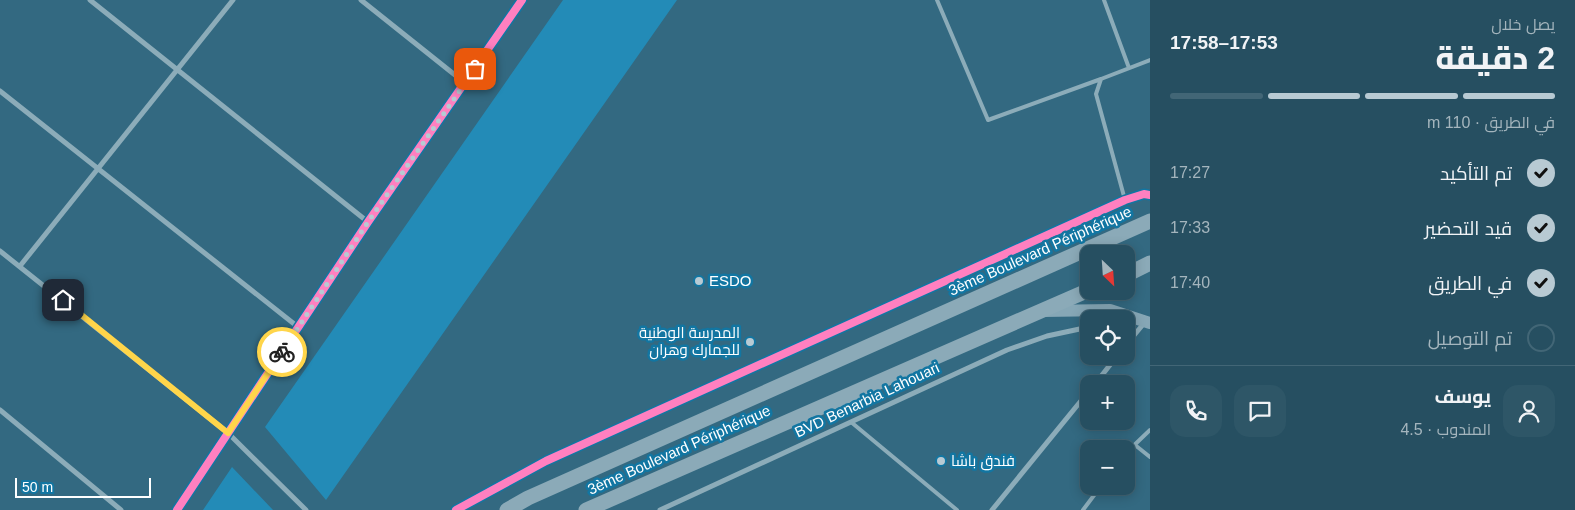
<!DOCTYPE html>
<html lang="ar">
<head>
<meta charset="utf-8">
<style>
	:root { --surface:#264f61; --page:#2e5667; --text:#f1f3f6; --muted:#a4b5bd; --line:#426676; --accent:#b8cad3 }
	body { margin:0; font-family:Arial,Cairo,sans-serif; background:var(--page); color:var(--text); direction:rtl; height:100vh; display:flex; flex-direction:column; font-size:19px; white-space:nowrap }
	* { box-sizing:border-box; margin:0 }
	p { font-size:16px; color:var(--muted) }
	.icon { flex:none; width:28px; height:28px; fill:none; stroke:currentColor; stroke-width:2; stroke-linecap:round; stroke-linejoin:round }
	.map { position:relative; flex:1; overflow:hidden; direction:ltr }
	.drawer { display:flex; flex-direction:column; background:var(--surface); width:425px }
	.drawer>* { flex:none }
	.needle { width:32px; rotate:155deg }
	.buttons { position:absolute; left:1080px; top:245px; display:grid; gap:10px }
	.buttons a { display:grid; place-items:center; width:55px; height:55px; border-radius:10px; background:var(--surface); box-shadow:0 2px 12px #0003,0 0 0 1px var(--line); font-size:25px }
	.scale { position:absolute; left:15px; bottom:12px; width:136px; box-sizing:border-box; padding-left:5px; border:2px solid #fff; border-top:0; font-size:14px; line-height:18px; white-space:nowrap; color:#fff; -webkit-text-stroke:4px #1276a2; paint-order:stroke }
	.pin { position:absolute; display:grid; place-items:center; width:42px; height:42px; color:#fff; margin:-21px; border-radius:10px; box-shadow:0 2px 8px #0006 }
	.courier { position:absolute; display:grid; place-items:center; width:50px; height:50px; margin:-25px; border:4px solid #ffd54a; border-radius:50%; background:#fff; color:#222; box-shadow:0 1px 6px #0007 }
	.headline em { font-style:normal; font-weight:800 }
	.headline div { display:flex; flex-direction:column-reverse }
	.headline { display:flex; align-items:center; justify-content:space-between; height:85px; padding:0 20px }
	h1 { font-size:32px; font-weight:800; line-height:38px }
	.bar { display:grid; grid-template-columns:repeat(4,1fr); gap:8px 5px; align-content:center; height:60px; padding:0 20px }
	.bar i { height:6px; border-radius:4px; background:var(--line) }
	.bar .active { background:var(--accent) }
	.bar p { grid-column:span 4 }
	.line { display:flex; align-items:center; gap:12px; padding:0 20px; border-top:1px solid var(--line) }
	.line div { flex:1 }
	.round { display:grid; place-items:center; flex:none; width:52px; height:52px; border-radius:15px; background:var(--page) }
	ol { padding:0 20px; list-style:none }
	li { display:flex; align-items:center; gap:15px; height:55px }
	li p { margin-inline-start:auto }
	li .icon { padding:5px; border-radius:50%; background:var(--accent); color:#111; stroke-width:4 }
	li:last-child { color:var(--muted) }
	li i { width:28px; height:28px; border:2px solid var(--line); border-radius:50% }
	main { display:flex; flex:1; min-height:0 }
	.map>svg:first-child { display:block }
	.green { fill:#238bb7 }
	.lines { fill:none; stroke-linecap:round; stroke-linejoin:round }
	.lane { stroke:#8cacb9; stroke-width:4 }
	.street { stroke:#8cacb9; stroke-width:5 }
	.secondary { stroke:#86a7b6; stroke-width:12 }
	.highway { stroke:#8baab8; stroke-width:15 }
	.cycleway-casing { stroke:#1276a2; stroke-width:11 }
	.cycleway { stroke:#ff80c0; stroke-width:8 }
	.done { stroke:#b8cad3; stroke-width:5; stroke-dasharray:0 9 }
	.route { stroke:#ffd54a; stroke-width:6 }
	.poi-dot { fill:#b8cad3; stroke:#1276a2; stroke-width:2 }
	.labels { text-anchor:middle; stroke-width:5; stroke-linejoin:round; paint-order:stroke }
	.street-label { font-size:15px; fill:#fff; stroke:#1276a2 }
	.poi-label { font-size:15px; fill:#fff; stroke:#1276a2; text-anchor:start }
</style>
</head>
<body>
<main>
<section class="drawer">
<div class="headline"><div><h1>2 دقيقة</h1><p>يصل خلال</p></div><em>17:53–17:58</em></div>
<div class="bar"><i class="active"></i><i class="active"></i><i class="active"></i><i></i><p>في الطريق · 110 m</p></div>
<ol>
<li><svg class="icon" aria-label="check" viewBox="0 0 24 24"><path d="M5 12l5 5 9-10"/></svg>تم التأكيد<p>17:27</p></li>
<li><svg class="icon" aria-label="check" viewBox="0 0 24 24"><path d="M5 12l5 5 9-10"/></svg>قيد التحضير<p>17:33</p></li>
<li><svg class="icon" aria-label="check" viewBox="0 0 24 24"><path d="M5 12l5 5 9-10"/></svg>في الطريق<p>17:40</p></li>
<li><i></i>تم التوصيل</li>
</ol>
<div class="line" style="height:90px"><a class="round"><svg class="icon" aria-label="person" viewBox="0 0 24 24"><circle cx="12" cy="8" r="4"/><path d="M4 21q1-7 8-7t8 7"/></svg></a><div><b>يوسف</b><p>المندوب · 4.5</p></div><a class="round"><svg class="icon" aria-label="chat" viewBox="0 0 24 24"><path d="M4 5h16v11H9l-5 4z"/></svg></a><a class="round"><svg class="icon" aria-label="phone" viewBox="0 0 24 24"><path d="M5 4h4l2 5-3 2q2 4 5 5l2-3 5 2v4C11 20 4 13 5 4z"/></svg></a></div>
</section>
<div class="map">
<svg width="1150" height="510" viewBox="0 0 1150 510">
	<rect width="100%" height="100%" fill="#336981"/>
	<path class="green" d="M563 0H677L326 500 265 427Z
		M232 467 273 510H203Z"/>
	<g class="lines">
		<path class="lane" d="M937 0 988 120 1101 79
			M1104 0 1129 68
			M1125 200 1096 94 1101 79 1150 60
			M851 422 957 510
			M1135 445 1150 457
			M1126 453 1150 430
			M1083 510 1101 486"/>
		<path class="street" d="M90 0 368 222
			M361 0 465 83
			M0 91 298 327
			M0 251 228 433 306 510
			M20 266 233 0
			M1126 345 1145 322
			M1095 384 1117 356
			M0 410 121 510
			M177 510 368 222 522 0
			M456 510 546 461 1125 200 1144 194 1150 195
			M660 510 1007 350 1047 336 1089 327
			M992 510 1089 391"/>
		<path class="secondary" d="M1043 311 1110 310 1150 323"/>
		<path class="highway" d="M1126 275 1150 263
			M507 510 528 498 1150 221
			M586 510 1089 290"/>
		<g class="cycleway-casing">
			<path id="cycleway" d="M177 510 368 222 522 0
				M456 510 546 461 1125 200 1144 194 1150 195"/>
		</g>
		<use href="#cycleway" class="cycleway"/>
	</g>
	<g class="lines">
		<path class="done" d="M282 352 368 222 475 69"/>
		<path class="route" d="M63 300 228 433 282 352"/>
	</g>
	<g class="poi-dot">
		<circle cx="699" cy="281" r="5"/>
		<circle cx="750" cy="342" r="5"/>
		<circle cx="941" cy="461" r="5"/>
	</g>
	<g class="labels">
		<g class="street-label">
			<text transform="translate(1040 251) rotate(-24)" y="5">3ème Boulevard Périphérique</text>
			<text transform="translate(867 400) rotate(-25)" y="5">BVD Benarbia Lahouari</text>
			<text transform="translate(679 450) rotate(-24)" y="5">3ème Boulevard Périphérique</text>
		</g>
		<g class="poi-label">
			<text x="709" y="286">ESDO</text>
			<text x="740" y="338" text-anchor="end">المدرسة الوطنية<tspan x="740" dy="17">للجمارك وهران</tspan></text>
			<text x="951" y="466">فندق باشا</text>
		</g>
	</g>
</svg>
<div class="buttons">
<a><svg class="needle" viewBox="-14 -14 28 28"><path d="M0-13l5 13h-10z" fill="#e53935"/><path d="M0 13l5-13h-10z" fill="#a4b5bd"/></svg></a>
<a><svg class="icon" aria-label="locate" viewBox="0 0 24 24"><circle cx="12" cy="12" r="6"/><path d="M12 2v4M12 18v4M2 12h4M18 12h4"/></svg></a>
<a>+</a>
<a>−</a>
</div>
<div class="scale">50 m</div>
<div class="pin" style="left:475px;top:69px;background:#ea580c"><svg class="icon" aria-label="bag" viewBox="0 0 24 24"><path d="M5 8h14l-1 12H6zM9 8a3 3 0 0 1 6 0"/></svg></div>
<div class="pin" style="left:63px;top:300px;background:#1f2937"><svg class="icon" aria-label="home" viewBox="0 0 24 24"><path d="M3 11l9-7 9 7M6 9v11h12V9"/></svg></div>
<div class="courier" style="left:282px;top:352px"><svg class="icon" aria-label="bike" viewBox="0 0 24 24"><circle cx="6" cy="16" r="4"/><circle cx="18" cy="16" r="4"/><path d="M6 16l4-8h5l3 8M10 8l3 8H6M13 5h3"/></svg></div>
</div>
</main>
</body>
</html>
